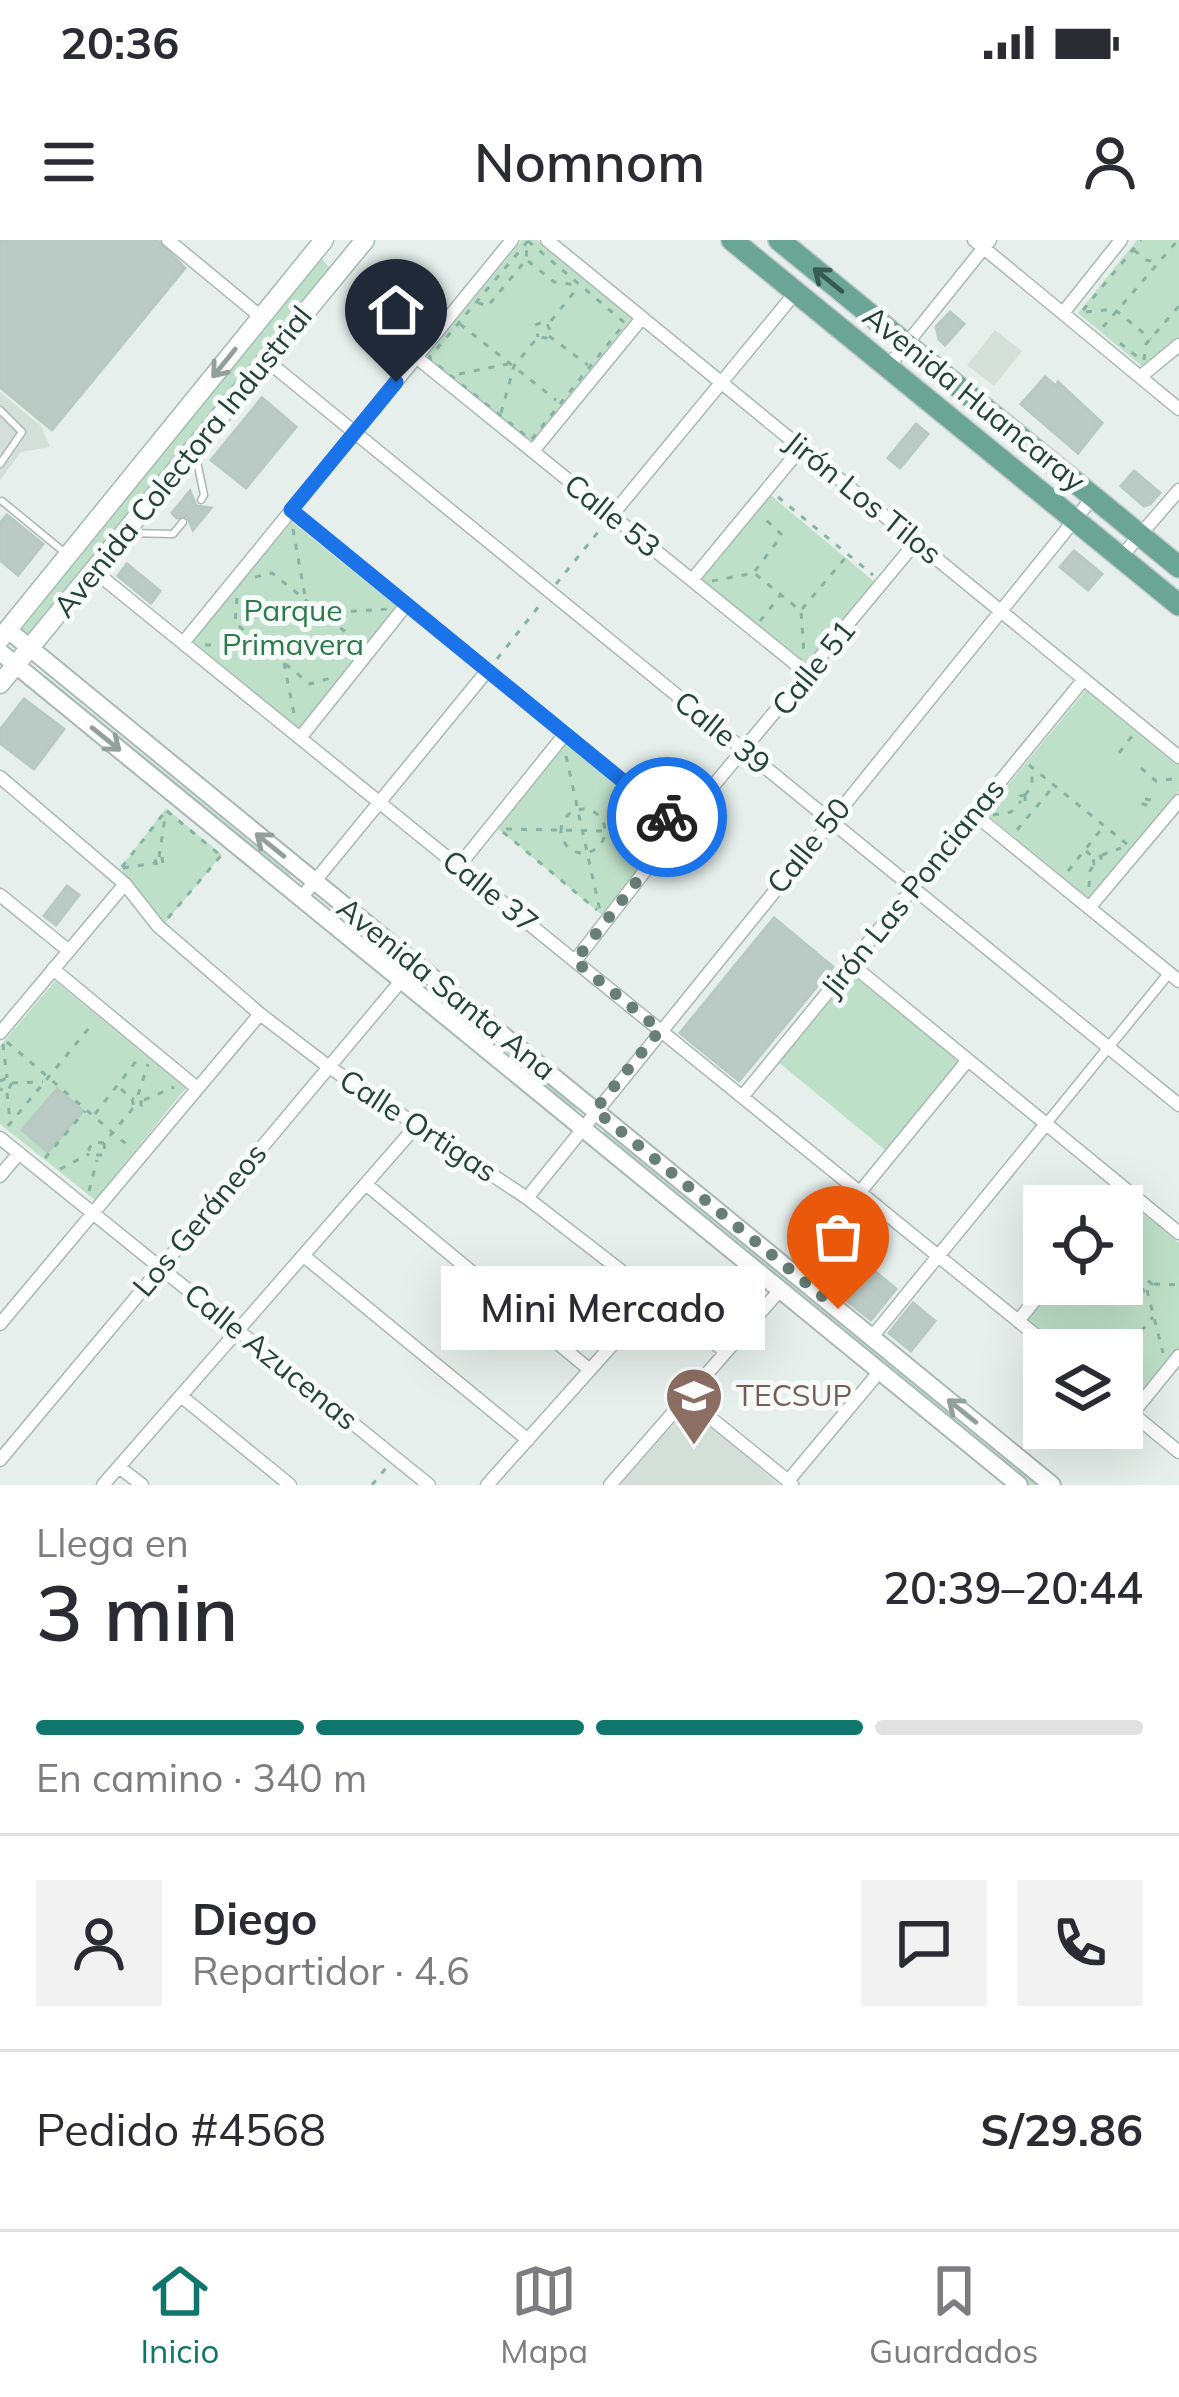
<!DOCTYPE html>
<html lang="es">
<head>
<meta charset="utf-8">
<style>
	:root { --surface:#fff; --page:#f2f2f3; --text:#2b2b33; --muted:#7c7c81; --line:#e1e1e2; --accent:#0f766e }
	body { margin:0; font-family:Mulish,sans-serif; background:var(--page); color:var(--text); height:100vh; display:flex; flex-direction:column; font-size:45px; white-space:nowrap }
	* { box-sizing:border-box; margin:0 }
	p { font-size:39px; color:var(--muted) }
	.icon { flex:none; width:66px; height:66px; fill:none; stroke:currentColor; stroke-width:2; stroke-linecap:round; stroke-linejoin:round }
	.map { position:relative; height:1245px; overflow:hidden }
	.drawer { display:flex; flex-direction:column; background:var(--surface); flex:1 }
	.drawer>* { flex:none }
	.tools { position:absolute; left:1023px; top:945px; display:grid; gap:24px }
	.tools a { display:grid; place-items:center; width:120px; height:120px; border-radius:0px; background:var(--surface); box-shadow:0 12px 48px #0002; font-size:60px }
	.pin { position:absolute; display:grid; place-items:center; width:102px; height:102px; color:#fff; margin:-123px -51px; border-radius:50% 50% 50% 0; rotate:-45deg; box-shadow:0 0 12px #0007 }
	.pin .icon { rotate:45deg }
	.courier { position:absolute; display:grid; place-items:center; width:120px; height:120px; margin:-60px; border:9px solid #1a73e8; border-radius:50%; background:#fff; color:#222; box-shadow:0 3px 15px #0007 }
	.bubble { position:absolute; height:84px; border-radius:0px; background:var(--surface); box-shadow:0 12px 48px #0002; font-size:39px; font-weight:600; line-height:84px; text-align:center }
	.headline em { font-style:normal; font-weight:600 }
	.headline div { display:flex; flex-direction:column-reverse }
	.headline { display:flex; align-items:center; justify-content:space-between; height:204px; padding:0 36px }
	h1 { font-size:78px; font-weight:600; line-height:90px }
	.bar { display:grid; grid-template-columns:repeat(4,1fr); gap:18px 12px; align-content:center; height:144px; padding:0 36px }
	.bar i { height:15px; border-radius:9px; background:var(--line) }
	.bar .selected { background:var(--accent) }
	.bar p { grid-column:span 4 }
	.line { display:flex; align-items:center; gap:30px; padding:0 36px; border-top:3px solid var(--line) }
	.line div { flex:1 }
	.round { display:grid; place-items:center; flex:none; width:126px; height:126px; border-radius:0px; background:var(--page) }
	.status { display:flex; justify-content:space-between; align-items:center; height:84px; padding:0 60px; background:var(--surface); direction:ltr }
	.status svg { height:33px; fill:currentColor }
	header { display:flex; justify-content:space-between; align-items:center; height:156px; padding:0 36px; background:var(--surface); font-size:54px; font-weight:600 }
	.dock { display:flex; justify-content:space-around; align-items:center; height:168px; border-top:3px solid var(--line); background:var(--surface); font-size:33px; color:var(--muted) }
	.dock a { display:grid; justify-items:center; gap:6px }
	.dock .selected { color:var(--accent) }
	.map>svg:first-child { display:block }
	.built { fill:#d4dfda }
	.green { fill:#bfe0c8 }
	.building { fill:#bbcac4; stroke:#b8c9c2; stroke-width:3 }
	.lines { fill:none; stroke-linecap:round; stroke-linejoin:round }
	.service-casing { stroke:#a8b8b2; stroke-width:9 }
	.pedestrian-casing { stroke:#a8b8b2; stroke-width:12 }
	.minor-casing { stroke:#a8b8b2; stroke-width:15 }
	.tertiary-casing { stroke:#a8b8b2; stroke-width:20 }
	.secondary-casing { stroke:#a4bbb3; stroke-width:21 }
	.primary-casing { stroke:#c2cac8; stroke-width:24 }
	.path { stroke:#86b3a5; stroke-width:3; stroke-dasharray:6 9; stroke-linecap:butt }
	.service { stroke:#fff; stroke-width:6 }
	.pedestrian { stroke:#fff; stroke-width:9 }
	.minor { stroke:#fff; stroke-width:12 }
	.tertiary { stroke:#fff; stroke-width:16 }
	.secondary { stroke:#fff; stroke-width:18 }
	.primary { stroke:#6aa596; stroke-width:21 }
	.oneway { stroke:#365b51 }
	.oneway2 { stroke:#92a09c }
	.done { stroke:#687f78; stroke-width:12; stroke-dasharray:0 21.6 }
	.route { stroke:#1a73e8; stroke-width:15 }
	.labels { text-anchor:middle; stroke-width:10; stroke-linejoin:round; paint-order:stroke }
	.street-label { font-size:30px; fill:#24423a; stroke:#f7fbf9 }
	.park-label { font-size:30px; fill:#2d7a4b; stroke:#f7fbf9 }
	.education-label { font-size:30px; fill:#785e54; stroke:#f7fbf9; text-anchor:start }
</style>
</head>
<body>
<div class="status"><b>20:36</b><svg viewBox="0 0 49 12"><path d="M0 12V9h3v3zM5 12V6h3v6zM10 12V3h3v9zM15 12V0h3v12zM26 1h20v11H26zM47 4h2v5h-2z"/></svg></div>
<header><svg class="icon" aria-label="menu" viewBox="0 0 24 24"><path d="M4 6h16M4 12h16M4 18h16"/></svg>Nomnom<svg class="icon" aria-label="person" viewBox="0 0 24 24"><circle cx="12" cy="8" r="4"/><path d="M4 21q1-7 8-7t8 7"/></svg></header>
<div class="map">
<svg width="1179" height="1245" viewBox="0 0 1179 1245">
	<rect width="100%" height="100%" fill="#e6efeb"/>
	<path class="built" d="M995 90 1022 111 994 146 967 125Z
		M0 152 41 186 50 207 21 212 0 240Z
		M687 1168 780 1245H620Z"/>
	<path class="green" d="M522 0H537L632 78 531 202 426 117Z
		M1137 0H1179V99L1144 128 1078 73Z
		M321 18 330 28 33 395 20 389Z
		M769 254 876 343 808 428 699 340Z
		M292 282 398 367 298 491 191 403Z
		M46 436 290 634V637L286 641 40 442Z
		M1086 450 1179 524V551L1089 658 985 573Z
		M566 502 672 589 602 675 497 588Z
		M166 568 222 615 165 683 120 628Z
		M317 660 577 868 573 875 314 663Z
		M851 729 964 824 890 914 777 821Z
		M55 741 186 848 95 960 0 884V806Z
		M603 892H607L1040 1245H1025L601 895Z
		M1126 959 1179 1003V1108L1131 1168 1122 1161V1110H1060L1026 1082 1056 1044H1122L1120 966Z"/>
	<path class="building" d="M0 0H157L185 28 52 190 0 147Z
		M950 72 964 84 945 105 939 99 936 87Z
		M1045 137 1056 146 1058 142 1102 183 1078 213 1021 164Z
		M262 158 296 187 246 248 211 220Z
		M916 184 928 194 900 228 888 218Z
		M1134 231 1160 253 1150 264 1144 266 1121 246Z
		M190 251 196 266 211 268 193 290 187 276 177 278 172 273Z
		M7 275 43 304 18 335 0 320V283Z
		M1074 311 1102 334 1088 350 1060 327Z
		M127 324 160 351 151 363 118 336Z
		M24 459 64 489 34 529 0 503V490Z
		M67 646 79 655 56 685 44 676Z
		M774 678 833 727 739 841 680 793Z
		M57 849 83 871 48 912 22 890Z
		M872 1029 896 1049 871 1080 846 1060Z
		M913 1063 935 1081 911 1111 889 1093Z"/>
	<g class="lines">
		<g class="service-casing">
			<path id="service" d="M0 170 22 192 0 224
				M195 212 204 255 201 260
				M2 261 64 312
				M128 293 173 294 183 282"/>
		</g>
		<g class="pedestrian-casing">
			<path id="pedestrian" d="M1046 884 1169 733"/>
		</g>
		<g class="minor-casing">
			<path id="minor" d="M168 0 261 77
				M547 0 1179 517
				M974 0 1179 169
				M1063 73 1121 0
				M416 117 808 434
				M266 120 1179 865
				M888 127 990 0
				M1140 137 1179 105
				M533 211 642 78
				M291 270 679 587
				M612 275 796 52
				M1121 317 1179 250
				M93 330 1054 1110
				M692 340 801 208
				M183 403 512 0
				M300 498 406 365
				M0 537 125 644 158 686 260 774 329 827 527 958 726 1112
				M974 574 1179 741
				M458 627 565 494
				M0 655 69 711
				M301 658 487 431
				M1089 668 1179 561
				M575 721 679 587 916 302
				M851 724 1179 993
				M53 729 197 848
				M0 793 125 644
				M742 857 1084 439
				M0 898 429 1245
				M0 936 19 913
				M368 946 590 1130
				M860 952 968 820
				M527 958 1093 257
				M1112 966 1125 949
				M305 1017 528 1200
				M1018 1081 1048 1044
				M0 1084 260 774
				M872 1097 1046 884
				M181 1156 290 1245
				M686 1158 792 1244
				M1122 1165 1179 1212
				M1132 1174 1179 1116
				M0 1220 401 741
				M119 1227 142 1245
				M788 1241 880 1131
				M103 1245 417 885
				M487 1245 655 1057
				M610 1245 780 1050"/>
		</g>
		<g class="tertiary-casing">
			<path id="tertiary" d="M8 390 1052 1245
				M0 412 1019 1245"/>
		</g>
		<g class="secondary-casing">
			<path id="secondary" d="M0 399 324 0
				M0 444 365 0"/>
		</g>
		<g class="primary-casing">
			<path id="primary" d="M732 0 1179 365
				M779 0 1179 327"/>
		</g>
		<path class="path" d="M528 1 625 83 531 200 429 118Z
			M1134 10 1146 20 1156 22
			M528 21 554 42 577 45
			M478 62 487 67 526 20 527 5
			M1083 70 1141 0
			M1086 72 1114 69 1151 99
			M551 81 579 46
			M460 84 556 160
			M1103 87 1178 0
			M549 96 588 125
			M1120 103 1140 119
			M1144 120 1146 104 1179 66
			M459 134 508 124
			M501 173 514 126 538 97 546 98 551 93 546 81 535 85 538 97
			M778 257 873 335
			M293 289 305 356
			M755 331 782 295 761 275
			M255 337 272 333 353 398 352 411
			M712 341 754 333 801 371 804 414
			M556 344 603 286
			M237 358 235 383 310 444 334 437
			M802 369 846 317
			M321 373 389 369
			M760 381 780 356
			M205 405 261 404
			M497 419 543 361
			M284 423 295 479
			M1119 513 1132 496
			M566 516 600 671
			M1029 525 1128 605
			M1141 528 1156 541 1179 538
			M1025 555 1032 546V530
			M1025 555V561H1021L1020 556Z
			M1145 559 1151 560 1150 566 1143 564Z
			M561 591a22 22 0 1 1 44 0a22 22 0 1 1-44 0Z
			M167 571 220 615
			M993 575 1011 572 1021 561
			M506 589 659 592
			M1017 590 1053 547
			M503 592 597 670
			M1086 611 1093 617 1101 616V623L1094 624 1093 617
			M1102 615 1121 608
			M159 617 166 572
			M162 617 163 625 157 626 155 619Z
			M122 627 168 568
			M123 628 155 623
			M1068 631 1103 587
			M1089 647 1090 631 1094 624
			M168 678 224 612
			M7 802 132 909
			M3 804 7 838
			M0 841 7 838 12 843 7 852 0 849
			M12 843 43 842
			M121 849 132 859 134 867 141 866V858L132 859
			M7 853 10 880
			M138 855 148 824
			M144 860 174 847
			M95 874 141 815
			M8 886 94 782
			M104 903 93 902 89 909 92 915H105L104 903 134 867
			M45 918 85 871
			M60 929 89 914
			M89 951 97 920
			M1126 969 1143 1037
			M1122 1042 1138 1043 1143 1037 1152 1044 1144 1051 1138 1043
			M1154 1044 1179 1045
			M1147 1050 1163 1113
			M1122 1114 1153 1077
			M372 1245 386 1228"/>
		<use href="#service" class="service"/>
		<use href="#pedestrian" class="pedestrian"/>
		<use href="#minor" class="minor"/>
		<use href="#tertiary" class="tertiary"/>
		<use href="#secondary" class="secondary"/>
		<use href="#primary" class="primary"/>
	</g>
	<defs><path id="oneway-shaft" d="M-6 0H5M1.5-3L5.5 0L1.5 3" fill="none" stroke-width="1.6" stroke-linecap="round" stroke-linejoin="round" transform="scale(3)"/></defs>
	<use class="oneway" href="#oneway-shaft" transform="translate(828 40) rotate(-141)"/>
	<g class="oneway2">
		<use href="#oneway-shaft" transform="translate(224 123) rotate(129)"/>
		<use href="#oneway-shaft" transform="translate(106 499) rotate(39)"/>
		<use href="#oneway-shaft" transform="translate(270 605) rotate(-141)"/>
		<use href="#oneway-shaft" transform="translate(962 1171) rotate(-141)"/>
	</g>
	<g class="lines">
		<path class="done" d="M667 577 679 587 575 721 660 790 595 870 838 1069"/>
		<path class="route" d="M396 142 291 270 667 577"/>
	</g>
	<defs>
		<g id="university-pin" transform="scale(3)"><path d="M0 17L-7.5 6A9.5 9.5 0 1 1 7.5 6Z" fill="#8d6e63" stroke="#f7fbf9"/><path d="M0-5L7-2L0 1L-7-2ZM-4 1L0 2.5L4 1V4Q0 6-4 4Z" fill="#fff"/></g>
	</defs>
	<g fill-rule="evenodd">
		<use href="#university-pin" x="694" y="1156"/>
	</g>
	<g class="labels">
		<g class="street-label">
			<text transform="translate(974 159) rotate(39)" y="10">Avenida Huancaray</text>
			<text transform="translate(183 222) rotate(-51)" y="10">Avenida Colectora Industrial</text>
			<text transform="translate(863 258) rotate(39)" y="10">Jirón Los Tilos</text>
			<text transform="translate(612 276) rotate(39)" y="10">Calle 53</text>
			<text transform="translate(814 428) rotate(-51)" y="10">Calle 51</text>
			<text transform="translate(722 493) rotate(39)" y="10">Calle 39</text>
			<text transform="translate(809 606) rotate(-51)" y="10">Calle 50</text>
			<text transform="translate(913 648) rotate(-51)" y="10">Jirón Las Poncianas</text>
			<text transform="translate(490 652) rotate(39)" y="10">Calle 37</text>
			<text transform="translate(446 749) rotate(39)" y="10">Avenida Santa Ana</text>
			<text transform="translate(418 886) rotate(33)" y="10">Calle Ortigas</text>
			<text transform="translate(200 980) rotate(-50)" y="10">Los Geráneos</text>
			<text transform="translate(271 1117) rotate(39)" y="10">Calle Azucenas</text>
		</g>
		<g class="park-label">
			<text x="293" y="381">Parque<tspan x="293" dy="34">Primavera</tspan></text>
		</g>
		<g class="education-label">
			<text x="736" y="1166">TECSUP</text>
		</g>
	</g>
</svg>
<div class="tools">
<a><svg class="icon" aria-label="locate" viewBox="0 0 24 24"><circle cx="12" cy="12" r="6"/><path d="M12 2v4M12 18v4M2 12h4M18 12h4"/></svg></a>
<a><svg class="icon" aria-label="layers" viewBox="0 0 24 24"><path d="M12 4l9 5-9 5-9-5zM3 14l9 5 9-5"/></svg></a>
</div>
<div class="pin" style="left:838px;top:1069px;background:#ea580c"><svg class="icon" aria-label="bag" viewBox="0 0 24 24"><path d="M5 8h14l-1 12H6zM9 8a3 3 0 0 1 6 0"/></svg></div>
<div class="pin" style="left:396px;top:142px;background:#1f2937"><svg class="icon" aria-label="home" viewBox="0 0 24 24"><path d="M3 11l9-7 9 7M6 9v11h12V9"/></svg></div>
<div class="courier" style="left:667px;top:577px"><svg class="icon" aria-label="bike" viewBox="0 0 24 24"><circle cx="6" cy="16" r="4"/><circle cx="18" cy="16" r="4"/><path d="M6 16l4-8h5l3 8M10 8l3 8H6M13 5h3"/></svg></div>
<div class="bubble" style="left:441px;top:1026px;width:324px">Mini Mercado</div>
</div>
<section class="drawer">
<div class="headline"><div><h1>3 min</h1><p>Llega en</p></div><em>20:39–20:44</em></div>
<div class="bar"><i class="selected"></i><i class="selected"></i><i class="selected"></i><i></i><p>En camino · 340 m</p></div>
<div class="line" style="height:216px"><a class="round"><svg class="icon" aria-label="person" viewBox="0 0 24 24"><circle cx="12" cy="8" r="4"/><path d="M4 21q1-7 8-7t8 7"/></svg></a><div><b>Diego</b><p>Repartidor · 4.6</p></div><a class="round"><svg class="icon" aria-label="chat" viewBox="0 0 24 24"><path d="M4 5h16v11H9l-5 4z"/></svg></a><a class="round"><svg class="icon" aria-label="phone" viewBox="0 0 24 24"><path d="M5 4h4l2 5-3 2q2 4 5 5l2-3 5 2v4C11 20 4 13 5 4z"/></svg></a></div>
<div class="line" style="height:156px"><div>Pedido #4568</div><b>S/29.86</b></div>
</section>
<nav class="dock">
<a class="selected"><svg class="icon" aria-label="home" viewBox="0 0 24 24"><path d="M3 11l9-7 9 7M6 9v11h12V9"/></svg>Inicio</a>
<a><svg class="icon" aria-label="map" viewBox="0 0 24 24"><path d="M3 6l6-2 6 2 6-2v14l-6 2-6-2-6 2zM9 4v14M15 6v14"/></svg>Mapa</a>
<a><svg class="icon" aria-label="saved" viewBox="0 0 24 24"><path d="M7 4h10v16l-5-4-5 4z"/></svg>Guardados</a>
</nav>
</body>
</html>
